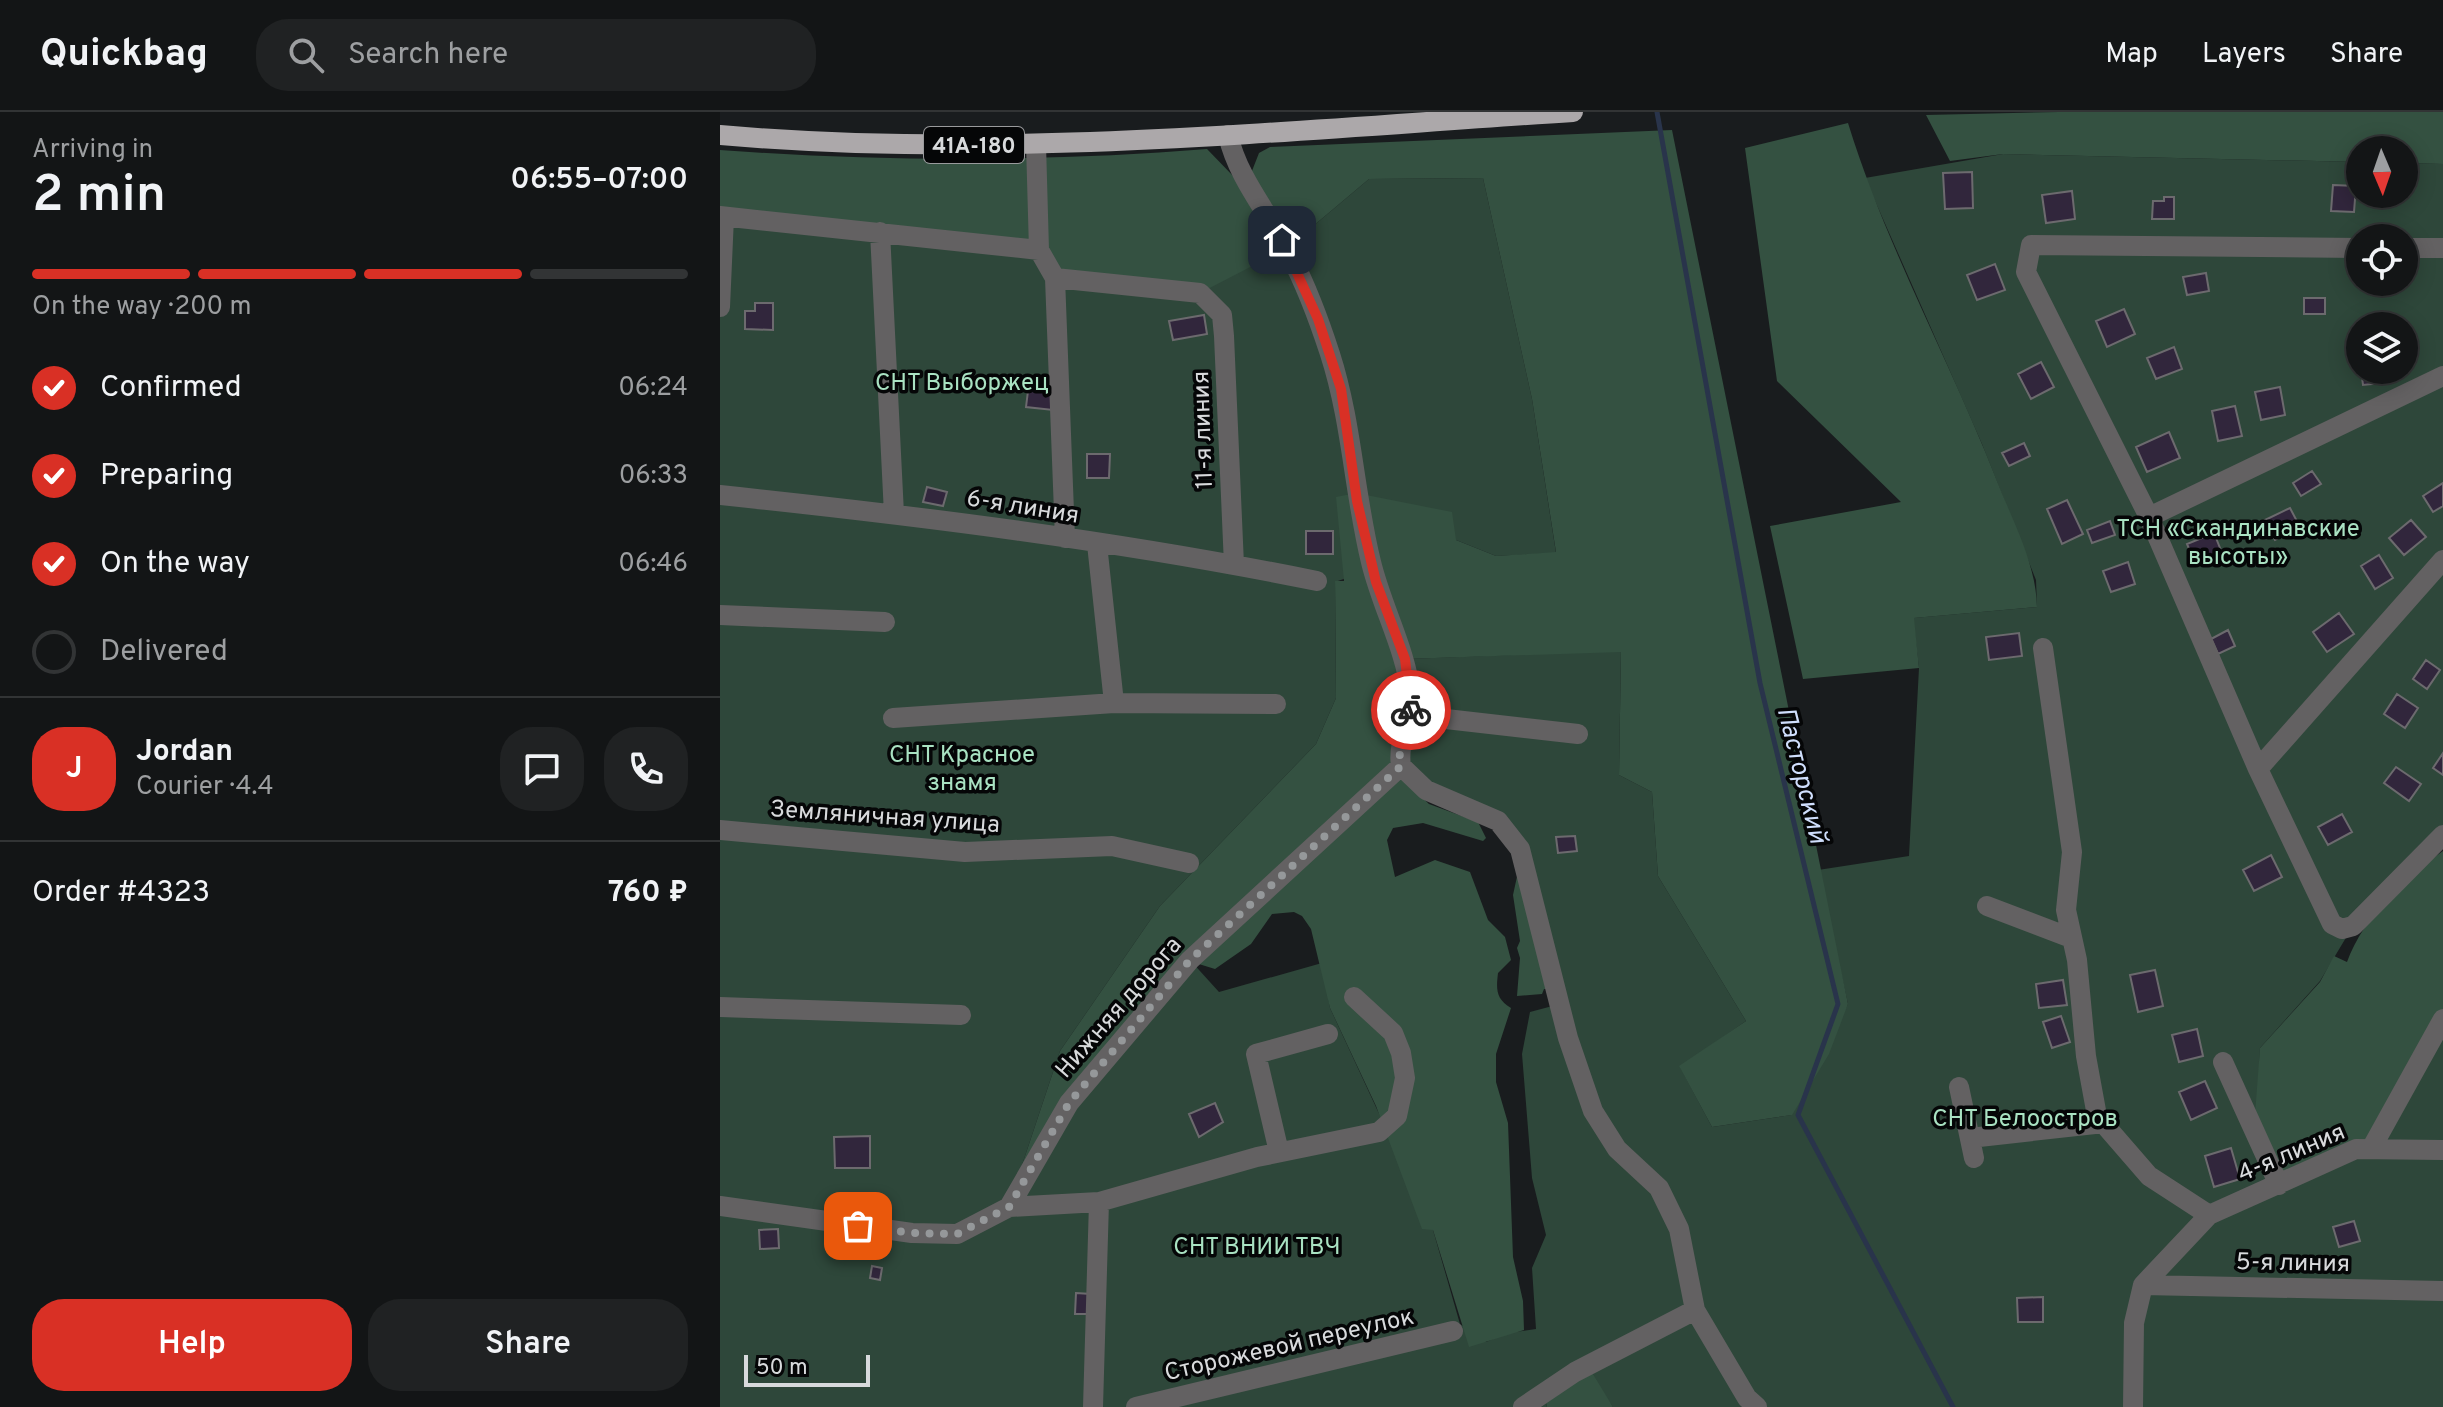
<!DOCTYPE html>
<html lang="en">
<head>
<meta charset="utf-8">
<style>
	:root { --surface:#131516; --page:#202223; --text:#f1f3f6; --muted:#9d9fa1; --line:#323435; --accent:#d93025 }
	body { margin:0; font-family:Overpass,sans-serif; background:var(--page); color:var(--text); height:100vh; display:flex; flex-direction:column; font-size:30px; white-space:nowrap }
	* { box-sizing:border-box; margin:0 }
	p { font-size:26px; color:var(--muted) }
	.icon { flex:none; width:44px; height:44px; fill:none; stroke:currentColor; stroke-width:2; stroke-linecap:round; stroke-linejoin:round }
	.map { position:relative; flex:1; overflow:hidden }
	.details { display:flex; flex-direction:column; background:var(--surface); width:720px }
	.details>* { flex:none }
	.needle { width:52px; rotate:178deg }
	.buttons { position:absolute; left:1626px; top:24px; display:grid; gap:16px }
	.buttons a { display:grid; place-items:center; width:72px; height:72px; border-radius:50%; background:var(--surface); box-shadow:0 4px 20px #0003,0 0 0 2px var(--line); font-size:40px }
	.scale { position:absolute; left:24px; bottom:20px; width:126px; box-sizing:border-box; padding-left:8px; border:4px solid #d8dadc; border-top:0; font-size:22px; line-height:28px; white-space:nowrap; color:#d8dadc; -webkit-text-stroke:6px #050607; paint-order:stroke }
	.pin { position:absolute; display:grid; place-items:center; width:68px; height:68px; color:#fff; margin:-34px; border-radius:16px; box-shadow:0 4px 12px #0006 }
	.courier { position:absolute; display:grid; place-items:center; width:80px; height:80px; margin:-40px; border:6px solid #d93025; border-radius:50%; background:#fff; color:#222; box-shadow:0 2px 10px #0007 }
	.summary em { font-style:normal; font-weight:600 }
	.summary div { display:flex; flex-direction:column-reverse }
	.summary { display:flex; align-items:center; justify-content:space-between; height:136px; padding:0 32px }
	h1 { font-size:52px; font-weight:600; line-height:60px }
	.bar { display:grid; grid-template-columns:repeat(4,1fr); gap:12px 8px; align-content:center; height:96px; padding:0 32px }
	.bar i { height:10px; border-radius:6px; background:var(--line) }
	.bar .on { background:var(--accent) }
	.bar p { grid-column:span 4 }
	.line { display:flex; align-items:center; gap:20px; padding:0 32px; border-top:2px solid var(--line) }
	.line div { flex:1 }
	.round { display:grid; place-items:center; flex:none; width:84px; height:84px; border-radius:32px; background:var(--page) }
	ol { padding:0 32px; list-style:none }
	li { display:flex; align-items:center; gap:24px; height:88px }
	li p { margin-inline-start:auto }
	li .icon { padding:8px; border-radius:50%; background:var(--accent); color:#fff; stroke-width:4 }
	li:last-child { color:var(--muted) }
	li i { width:44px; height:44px; border:4px solid var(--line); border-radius:50% }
	.cta { display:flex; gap:16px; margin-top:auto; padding:16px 32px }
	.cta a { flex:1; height:92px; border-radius:32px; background:var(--accent); color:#fff; font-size:32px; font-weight:600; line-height:92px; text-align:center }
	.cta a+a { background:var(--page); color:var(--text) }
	header { display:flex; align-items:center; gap:48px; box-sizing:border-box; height:112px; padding:0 40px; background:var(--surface); border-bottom:2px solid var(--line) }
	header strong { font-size:38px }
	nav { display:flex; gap:44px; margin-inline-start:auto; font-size:28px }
	.search { width:560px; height:72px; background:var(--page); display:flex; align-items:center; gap:20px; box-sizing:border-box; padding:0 28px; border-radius:32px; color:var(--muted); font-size:30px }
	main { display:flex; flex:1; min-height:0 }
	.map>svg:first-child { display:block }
	.green { fill:#2e473a; fill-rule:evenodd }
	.forest { fill:#345141 }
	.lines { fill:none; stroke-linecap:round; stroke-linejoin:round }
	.stream { stroke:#29344b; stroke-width:5 }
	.building { fill:#31263c; stroke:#6c6a6e; stroke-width:2 }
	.minor { stroke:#636162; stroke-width:20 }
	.major { stroke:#aca8aa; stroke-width:20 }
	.done { stroke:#95989a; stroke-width:8; stroke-dasharray:0 14.4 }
	.route { stroke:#d93025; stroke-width:10 }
	.labels { text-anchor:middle; stroke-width:7; stroke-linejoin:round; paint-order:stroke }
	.shield { fill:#050607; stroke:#999a9c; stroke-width:2 }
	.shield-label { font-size:22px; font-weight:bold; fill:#d8dadc }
	.park-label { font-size:24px; fill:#a9e2c2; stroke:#050607 }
	.street-label { font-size:24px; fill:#d8dadc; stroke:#050607 }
	.water-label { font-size:26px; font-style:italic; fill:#cfdefc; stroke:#050607 }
</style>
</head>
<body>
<header>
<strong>Quickbag</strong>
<div class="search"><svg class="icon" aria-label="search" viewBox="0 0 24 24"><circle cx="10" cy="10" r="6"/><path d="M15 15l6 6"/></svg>Search here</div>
<nav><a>Map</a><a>Layers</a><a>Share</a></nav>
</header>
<main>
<section class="details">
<div class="summary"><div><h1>2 min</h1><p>Arriving in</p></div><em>06:55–07:00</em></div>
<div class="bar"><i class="on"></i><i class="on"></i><i class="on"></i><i></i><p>On the way · 200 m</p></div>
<ol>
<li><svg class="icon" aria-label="check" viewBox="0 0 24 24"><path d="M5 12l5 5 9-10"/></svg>Confirmed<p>06:24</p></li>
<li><svg class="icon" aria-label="check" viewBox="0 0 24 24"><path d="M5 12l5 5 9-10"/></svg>Preparing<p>06:33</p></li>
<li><svg class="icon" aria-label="check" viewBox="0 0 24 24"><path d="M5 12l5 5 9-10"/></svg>On the way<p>06:46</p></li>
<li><i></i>Delivered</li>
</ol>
<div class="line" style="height:144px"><b class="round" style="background:var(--accent);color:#fff">J</b><div><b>Jordan</b><p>Courier · 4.4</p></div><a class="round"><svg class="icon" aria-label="chat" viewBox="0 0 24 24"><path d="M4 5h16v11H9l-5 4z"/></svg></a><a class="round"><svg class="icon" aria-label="phone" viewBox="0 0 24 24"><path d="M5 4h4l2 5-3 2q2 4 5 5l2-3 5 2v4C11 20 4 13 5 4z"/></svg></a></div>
<div class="line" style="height:104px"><div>Order #4323</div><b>760 ₽</b></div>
<div class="cta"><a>Help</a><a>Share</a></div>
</section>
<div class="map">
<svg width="1723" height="1295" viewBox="0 0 1723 1295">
	<rect width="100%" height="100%" fill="#191c1e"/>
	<path class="green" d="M1283 42 1640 50V82H1684V51L1723 52V723L1633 814 1600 869 1540 936 1539 964 1723 907V1295H893L877 1273 824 1283 827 1295H0V103L567 136 649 67 763 66 812 287 836 441 776 444 736 428 615 470 616 586 596 632 440 794 340 939 301 1056 349 991 470 848 499 880 602 851 610 896 713 1118 740 1212 766 1230 787 1221 816 1217 812 1156 826 1123 812 1066 802 942 810 900 840 892 796 729 690 665 685 547 901 539 899 663 932 680 938 764 1026 909 960 955 992 1015 1071 1003 1128 892 1098 758 1189 744 1199 556 1193 506 1317 495 1316 468 1262 332 1145 66ZM1640 126H1684V170H1640ZM1640 214H1684V258H1640Z"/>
	<path class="forest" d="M1339 0H1723V52L1684 51V38H1640V50L1283 42 1230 49 1206 3Z
		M1128 11C1166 134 1230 249 1277 369 1293 410 1316 451 1317 495L1194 506 1199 556 1083 567 1050 414 1181 390 1057 269 1025 36Z
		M952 18 1128 892 1109 942 1072 1003 992 1015 959 954 1026 909 938 764 932 680 899 663 901 540 685 547 679 663 709 692 758 710 766 726 763 729 703 711 673 716 667 728 675 765 715 748 750 760 768 808 785 825 791 848 778 861C776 878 776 887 791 896L776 942V970L788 1011 793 1145 803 1189 804 1218 749 1235 713 1118 702 1117 656 994 610 896 591 817 582 804 574 800 552 802 531 832 495 857 469 849 301 1056 340 939 440 794 596 632 616 586 615 469H624L616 385 636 381 732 400 736 428 776 444 836 440 812 287 763 66 649 67 567 136 480 181 342 167 322 143 0 103V38C163 50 324 50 487 37L516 67 530 64 539 41 550 35Z
		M1723 739V907L1652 1035 1561 1072 1534 1016 1540 936 1600 870 1614 844 1627 850C1644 804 1684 767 1723 739Z
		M798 760 831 877H824L822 882 797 884 800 846 797 836 800 829 793 783Z
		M868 1254 893 1295H827L824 1283Z"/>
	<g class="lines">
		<path class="stream" d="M937 0 1040 571 1118 892 1078 1003 1233 1295"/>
	</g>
	<path class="building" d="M1252 60 1253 96 1225 97 1223 61Z
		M1613 73 1636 74 1634 100 1611 99Z
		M1352 79 1355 107 1326 111 1322 83Z
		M1444 85H1454V107H1432L1433 89H1444Z
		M1275 152 1285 178 1257 188 1247 163Z
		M1486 161 1489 179 1467 183 1463 165Z
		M1584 186H1605V202H1584Z
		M35 191H53V218L25 217V199H35Z
		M1404 197 1415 222 1387 235 1376 209Z
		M484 203 487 222 453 228 449 209Z
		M1454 235 1462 257 1436 267 1427 246Z
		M1321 250 1334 275 1311 287 1298 262Z
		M1641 258H1659L1661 271 1643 273Z
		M309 271 336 274 333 298 306 295Z
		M1560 275 1565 303 1541 308 1535 280Z
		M1515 294 1522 324 1498 329 1492 299Z
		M1449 320 1460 346 1427 360 1416 335Z
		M1304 331 1310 344 1289 354 1282 341Z
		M367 342H390L389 366H367Z
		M1592 359 1601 372 1581 384 1573 371Z
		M1723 371V394L1713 400 1703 384Z
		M207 375 227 380 223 394 203 390Z
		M1347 388 1363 422 1342 432 1327 397Z
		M1570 396 1580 415 1555 428 1545 408Z
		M1691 408 1706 425 1684 443 1669 426Z
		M1390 409 1395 423 1372 431 1367 418Z
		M586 419H613V442H586Z
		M1494 421 1502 441 1475 451 1467 432Z
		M1659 443 1673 466 1655 477 1641 454Z
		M1408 450 1415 472 1391 480 1383 459Z
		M1619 501 1634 522 1607 540 1593 520Z
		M1508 518 1515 534 1498 542 1491 527Z
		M1299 521 1302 544 1269 548 1266 525Z
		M1706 548 1720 558 1707 577 1693 567Z
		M1677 582 1698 596 1685 616 1664 602Z
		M1723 641V663L1713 656Z
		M1676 655 1701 672 1689 689 1664 671Z
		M1622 702 1632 720 1608 733 1598 715Z
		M855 724 857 739 838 741 836 725Z
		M1551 743 1562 765 1534 779 1523 758Z
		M1435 858 1443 894 1418 900 1410 863Z
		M1343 868 1347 893 1319 896 1316 872Z
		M1341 904 1350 930 1332 936 1323 910Z
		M1477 917 1483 944 1459 950 1452 923Z
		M1485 969 1497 996 1471 1008 1459 980Z
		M495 991 503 1010 479 1025 469 1002Z
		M150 1024V1056H115L114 1025Z
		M1511 1036 1520 1067 1494 1075 1485 1044Z
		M1634 1109 1640 1129 1619 1135 1613 1115Z
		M58 1117 59 1136 40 1137 39 1118Z
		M152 1154 162 1156 160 1168 150 1166Z
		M356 1181 371 1182 370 1202H355Z
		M1323 1185V1210H1298L1297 1186Z"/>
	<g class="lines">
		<path class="minor" d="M508 23C518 67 549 101 569 141 586 173 599 208 610 242 632 310 634 381 651 450 662 496 686 537 691 584 693 609 677 628 681 654L706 678 778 709 800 737 848 926 873 999 897 1037 939 1076 959 1117 975 1198 1027 1286 1037 1295
			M316 32 319 138
			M0 104 319 138 335 166 480 181 502 203 504 224 514 453
			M160 120 174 402
			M1640 136 1311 133 1306 160 1429 405 1538 657 1612 812 1622 817 1633 814 1723 723
			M1684 136H1723
			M335 166 345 426
			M0 195 4 105
			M0 383C200 404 400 429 597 469
			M1429 405 1723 264
			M377 432 394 591
			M0 503 165 510
			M1323 536 1352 740 1346 798 1357 848 1366 944 1377 1004 1429 1064 1489 1103
			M691 603 858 622
			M173 606 394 591 556 592
			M1538 657 1723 448
			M0 718 245 740 392 734 469 751
			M1267 794 1351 826
			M0 895 241 903
			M1503 950 1559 1073
			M1239 975 1254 1046
			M1250 1026 1384 1011
			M1651 1037 1723 907
			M559 1040 536 942 608 922
			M0 1094 192 1121 237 1122 289 1095 379 1090 537 1045 659 1020 677 1004 685 966 681 941 673 921 634 885
			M289 1095 349 991 470 848 681 654
			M1423 1173 1723 1179
			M373 1295 379 1090
			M416 1295 733 1219
			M803 1295 855 1260 975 1198
			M1413 1295 1414 1211 1423 1173 1489 1103 1636 1037 1723 1038"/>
		<path class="major" d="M0 23C285 48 569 18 853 0"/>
	</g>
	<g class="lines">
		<path class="done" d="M138 1114 192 1121 237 1122 289 1095 349 991 470 848 681 654 679 636 691 598"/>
		<path class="route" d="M562 128 598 207 621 277 637 389 656 470 685 547 691 598"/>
	</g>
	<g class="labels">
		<rect class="shield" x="204" y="15" width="100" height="36" rx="6"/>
		<g class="shield-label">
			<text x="254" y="41">41А-180</text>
		</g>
		<g class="park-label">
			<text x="242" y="278">СНТ Выборжец</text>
			<text x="1518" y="424">ТСН «Скандинавские<tspan x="1518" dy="28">высоты»</tspan></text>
			<text x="242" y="650">СНТ Красное<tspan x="242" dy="28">знамя</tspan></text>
			<text x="1305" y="1014">СНТ Белоостров</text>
			<text x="537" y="1142">СНТ ВНИИ ТВЧ</text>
		</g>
		<g class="street-label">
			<text transform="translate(482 318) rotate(-92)" y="8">11-я линия</text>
			<text transform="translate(303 394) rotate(9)" y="8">6-я линия</text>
			<text transform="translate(165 704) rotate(4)" y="8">Земляничная улица</text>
			<text transform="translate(398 895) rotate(-49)" y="8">Нижняя дорога</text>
			<text transform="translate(1571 1040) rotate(-23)" y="8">4-я линия</text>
			<text transform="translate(1573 1150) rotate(1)" y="8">5-я линия</text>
			<text transform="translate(569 1232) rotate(-13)" y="8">Сторожевой переулок</text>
		</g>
		<g class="water-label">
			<text transform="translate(1083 663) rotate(76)" y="9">Пасторский</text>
		</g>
	</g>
</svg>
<div class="buttons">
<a><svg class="needle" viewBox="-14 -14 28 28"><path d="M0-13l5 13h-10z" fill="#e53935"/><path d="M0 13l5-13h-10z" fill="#9d9fa1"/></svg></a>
<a><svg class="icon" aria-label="locate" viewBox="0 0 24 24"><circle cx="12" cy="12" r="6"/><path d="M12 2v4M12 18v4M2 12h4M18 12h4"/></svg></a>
<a><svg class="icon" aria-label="layers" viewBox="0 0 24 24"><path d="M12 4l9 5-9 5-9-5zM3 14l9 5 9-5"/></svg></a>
</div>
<div class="scale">50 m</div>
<div class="pin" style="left:138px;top:1114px;background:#ea580c"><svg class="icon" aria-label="bag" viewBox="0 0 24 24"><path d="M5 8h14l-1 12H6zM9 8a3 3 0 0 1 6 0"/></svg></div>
<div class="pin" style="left:562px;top:128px;background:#1f2937"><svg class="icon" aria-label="home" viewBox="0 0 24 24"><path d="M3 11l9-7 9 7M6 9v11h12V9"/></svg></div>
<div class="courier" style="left:691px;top:598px"><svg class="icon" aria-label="bike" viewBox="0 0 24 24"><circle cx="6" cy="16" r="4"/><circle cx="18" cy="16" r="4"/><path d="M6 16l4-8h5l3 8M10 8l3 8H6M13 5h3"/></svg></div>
</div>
</main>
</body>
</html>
